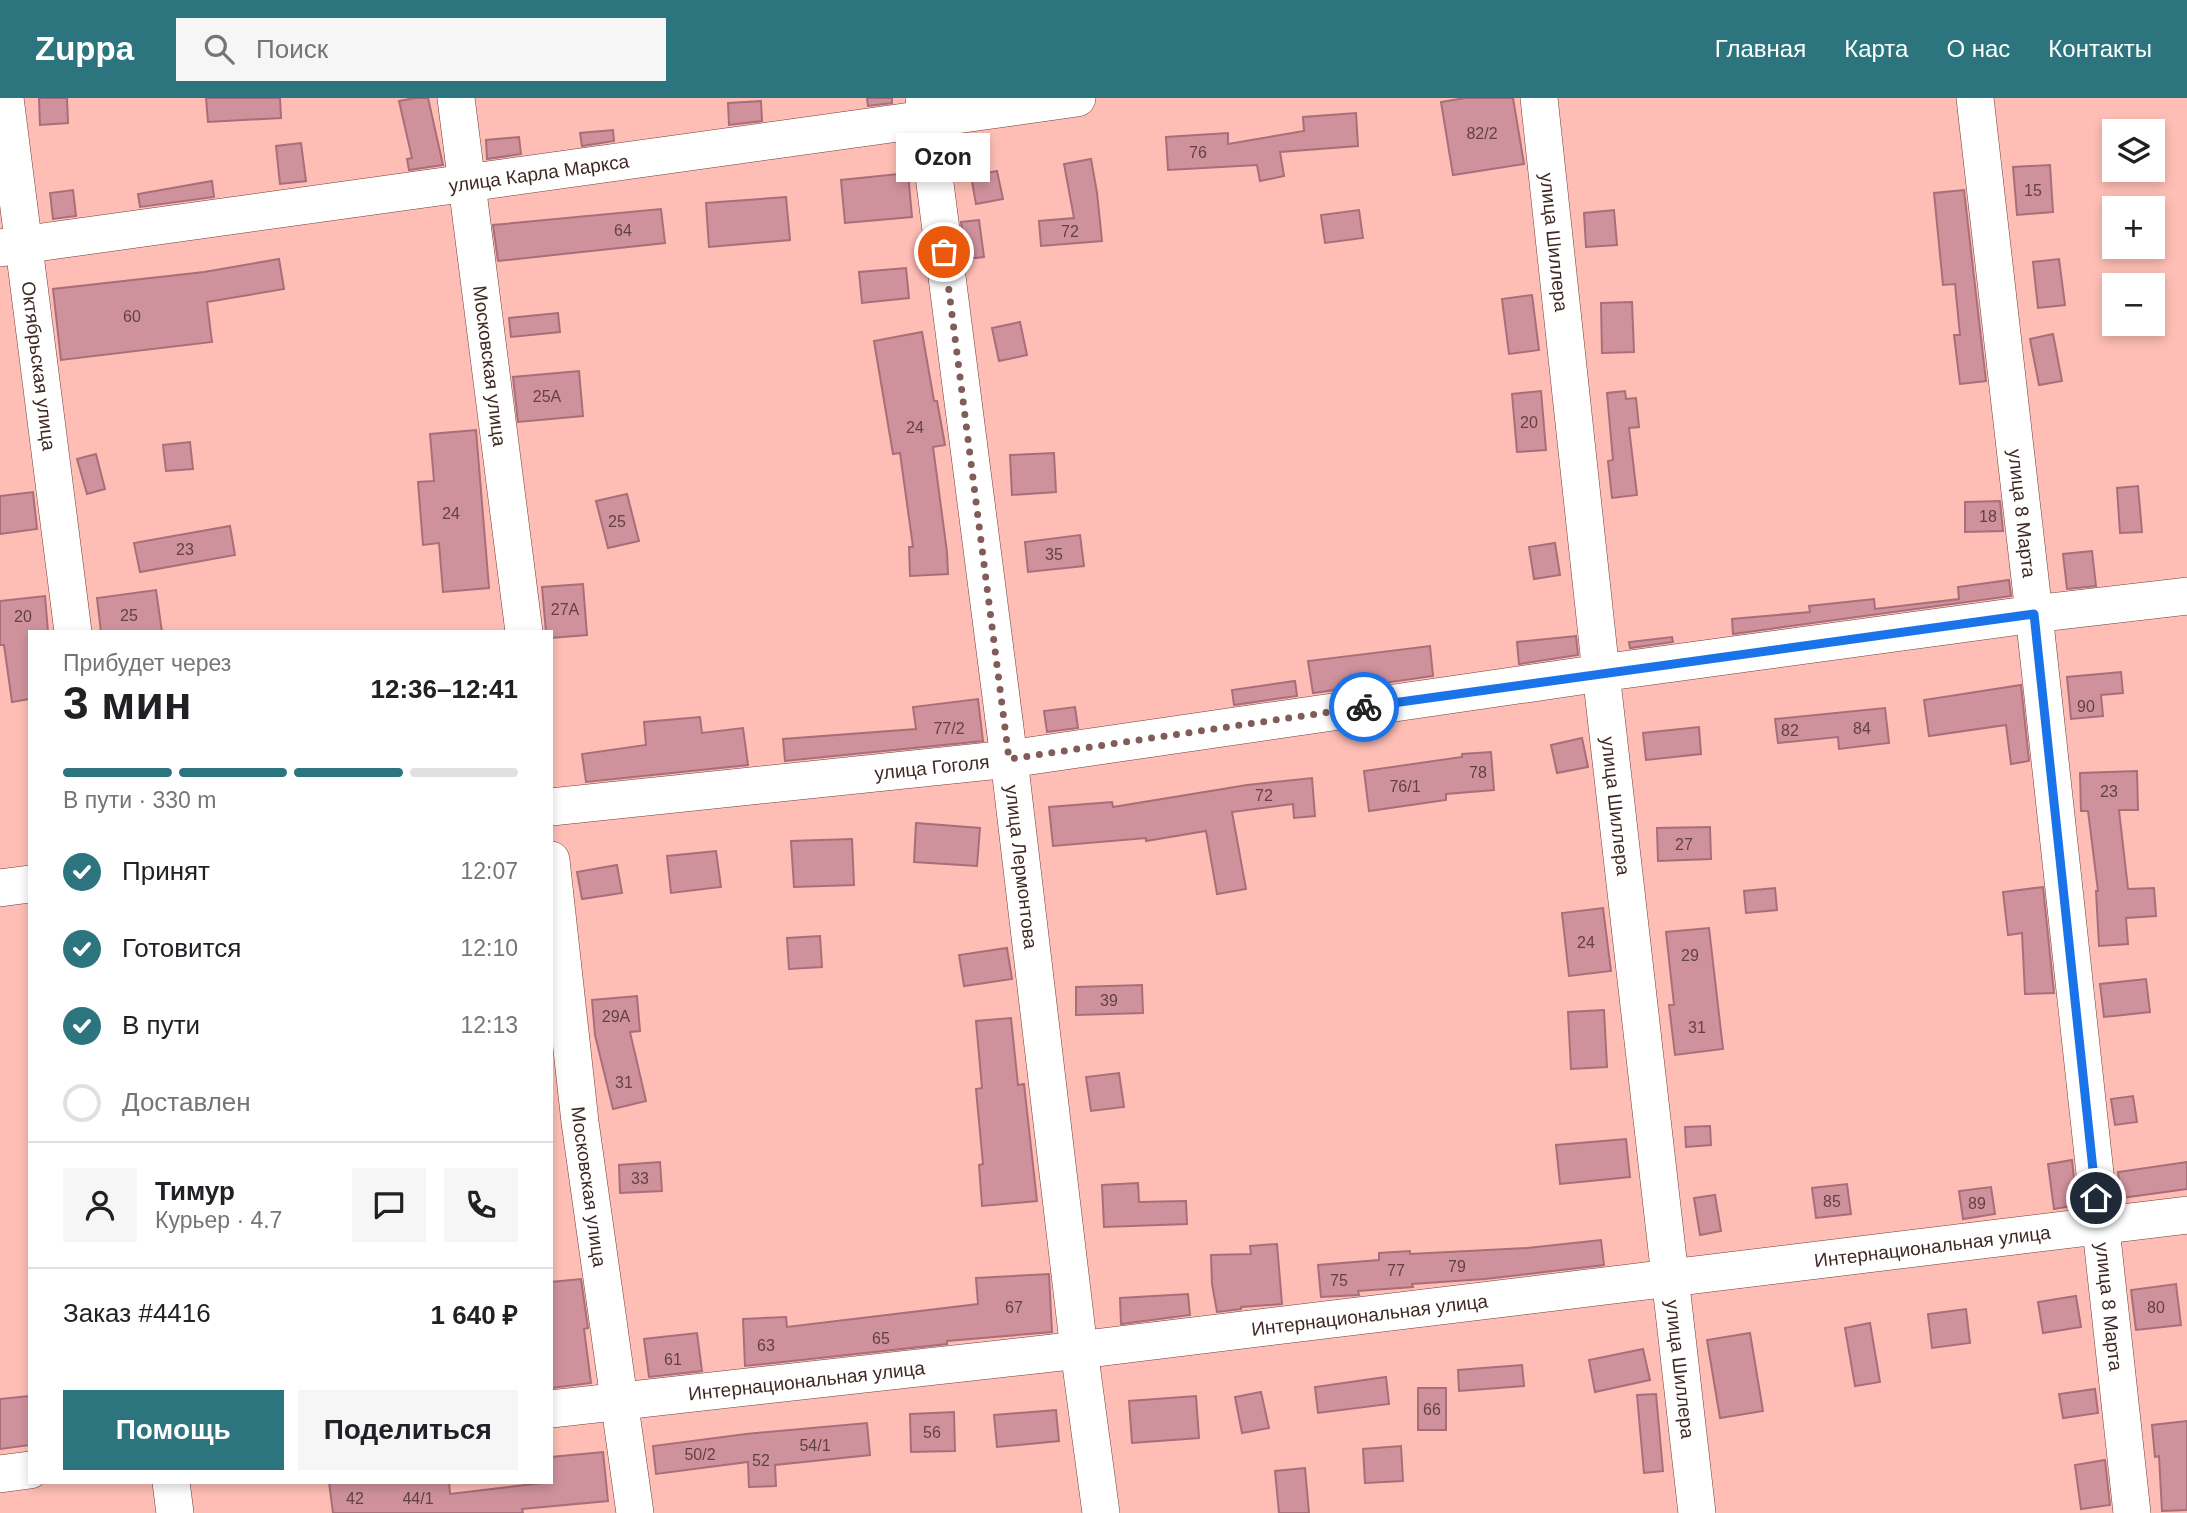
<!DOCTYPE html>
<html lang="ru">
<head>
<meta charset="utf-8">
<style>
	:root { --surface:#fff; --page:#f6f6f6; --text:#202124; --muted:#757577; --line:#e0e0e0; --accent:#2c747e }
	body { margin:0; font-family:Arial,sans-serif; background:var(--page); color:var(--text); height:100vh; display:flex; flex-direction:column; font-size:26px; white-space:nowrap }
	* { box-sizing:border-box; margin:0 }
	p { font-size:23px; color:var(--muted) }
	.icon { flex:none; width:38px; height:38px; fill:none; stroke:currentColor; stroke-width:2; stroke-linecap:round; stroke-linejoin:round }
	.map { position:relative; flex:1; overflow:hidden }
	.side { position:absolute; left:28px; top:532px; width:525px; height:854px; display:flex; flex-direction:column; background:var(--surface); border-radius:0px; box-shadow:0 4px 10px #0003 }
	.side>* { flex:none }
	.controls { position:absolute; left:2102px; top:21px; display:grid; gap:14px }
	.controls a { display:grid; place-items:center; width:63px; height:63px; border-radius:0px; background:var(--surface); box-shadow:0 4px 10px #0003; font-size:35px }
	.pin { position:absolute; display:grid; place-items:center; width:60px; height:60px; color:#fff; margin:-30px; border:4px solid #fff; border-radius:50%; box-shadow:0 2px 7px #0007 }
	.courier { position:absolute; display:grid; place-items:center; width:70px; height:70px; margin:-35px; border:5px solid #1a73e8; border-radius:50%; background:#fff; color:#222; box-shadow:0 2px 9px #0007 }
	.bubble { position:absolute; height:49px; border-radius:0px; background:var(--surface); box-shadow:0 4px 10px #0003; font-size:23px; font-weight:600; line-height:49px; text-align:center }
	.headline em { font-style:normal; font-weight:600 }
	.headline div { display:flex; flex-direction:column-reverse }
	.headline { display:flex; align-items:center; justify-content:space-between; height:119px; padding:0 35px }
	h1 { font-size:46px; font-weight:600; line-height:52px }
	.bar { display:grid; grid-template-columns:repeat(4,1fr); gap:10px 7px; align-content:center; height:84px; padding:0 35px }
	.bar i { height:9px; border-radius:5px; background:var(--line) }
	.bar .selected { background:var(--accent) }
	.bar p { grid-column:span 4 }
	.line { display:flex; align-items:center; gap:18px; padding:0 35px; border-top:2px solid var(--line) }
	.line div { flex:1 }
	.round { display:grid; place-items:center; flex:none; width:74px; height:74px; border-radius:0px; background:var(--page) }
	ol { padding:0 35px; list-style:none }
	li { display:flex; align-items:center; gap:21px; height:77px }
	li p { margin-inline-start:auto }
	li .icon { padding:7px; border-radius:50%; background:var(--accent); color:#fff; stroke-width:4 }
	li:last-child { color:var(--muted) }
	li i { width:38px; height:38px; border:4px solid var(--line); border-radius:50% }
	.button { display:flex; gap:14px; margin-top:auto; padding:14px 35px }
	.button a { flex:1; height:80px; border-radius:0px; background:var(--accent); color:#fff; font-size:28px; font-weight:600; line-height:80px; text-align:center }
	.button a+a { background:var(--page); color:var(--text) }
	header { display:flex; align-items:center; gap:42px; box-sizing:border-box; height:98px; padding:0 35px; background:var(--accent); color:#fff }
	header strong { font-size:33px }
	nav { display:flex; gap:38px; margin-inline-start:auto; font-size:24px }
	.search { width:490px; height:63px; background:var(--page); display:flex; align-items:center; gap:18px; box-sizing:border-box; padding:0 24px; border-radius:0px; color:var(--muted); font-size:26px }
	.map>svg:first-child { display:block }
	.building { fill:#cf929d; stroke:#a86e79; stroke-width:2 }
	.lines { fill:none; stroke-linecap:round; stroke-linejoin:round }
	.minor-casing { stroke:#713d37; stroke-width:38 }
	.minor { stroke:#fff; stroke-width:37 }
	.done { stroke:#825c57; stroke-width:7; stroke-dasharray:0 12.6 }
	.route { stroke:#1a73e8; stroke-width:9 }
	.labels { text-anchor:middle; stroke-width:5; stroke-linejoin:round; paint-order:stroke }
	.number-label { font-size:16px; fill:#644242 }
	.street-label { font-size:19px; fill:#402824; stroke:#fbedeb }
</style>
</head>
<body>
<header>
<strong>Zuppa</strong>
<div class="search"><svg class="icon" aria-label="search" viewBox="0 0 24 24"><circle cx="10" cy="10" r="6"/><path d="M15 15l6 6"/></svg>Поиск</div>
<nav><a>Главная</a><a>Карта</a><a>О нас</a><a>Контакты</a></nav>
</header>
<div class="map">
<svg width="2187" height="1415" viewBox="0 0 2187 1415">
	<rect width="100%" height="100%" fill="#febeb5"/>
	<path class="building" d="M39 0H67L68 25 40 27Z
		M206 0H280L281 20 208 24Z
		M415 0H428L443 67 409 72 407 61 412 60 399 3Z
		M867 0H892V5L868 8Z
		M1465 0H1513L1524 66 1453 77 1441 4Z
		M761 3 762 23 729 27 728 5Z
		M1356 15 1358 48 1280 54 1284 78 1260 83 1257 67 1168 72 1166 39 1228 35V46L1304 33 1303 19Z
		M613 32 614 43 582 48 580 35Z
		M519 39 521 56 487 61 486 42Z
		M301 45 306 83 280 86 276 48Z
		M1091 61 1097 95 1102 143 1041 148 1039 123 1074 120 1064 66Z
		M2050 67 2053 114 2017 117 2013 69Z
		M997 73 1003 101 976 106 971 78Z
		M908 75 912 119 845 125 841 82Z
		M212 83 214 99 140 109 138 96Z
		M73 92 76 118 53 121 50 95Z
		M1964 92 1986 283 1960 286 1954 237H1960L1955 186 1943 187 1934 95Z
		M786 99 790 142 709 149 706 105Z
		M661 111 665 145 498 163 493 127Z
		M1359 112 1363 140 1325 145 1321 117Z
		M1614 112 1617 147 1586 149 1584 115Z
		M979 122 984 159 966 161 961 124Z
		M279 161 284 191 207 204 212 244 61 262 53 191 204 174Z
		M2059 161 2065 207 2038 210 2033 164Z
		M906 170 909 200 862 205 859 174Z
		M1532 197 1539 252 1509 256 1502 201Z
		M1632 204 1634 254 1602 255 1601 205Z
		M558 215 560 234 511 239 509 220Z
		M1020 224 1027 257 999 263 992 230Z
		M922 234 934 303H937L945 347 933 349 947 454 948 476 910 478 909 449H913L900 355 893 356 874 243Z
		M2053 236 2062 283 2039 287 2030 241Z
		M579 273 583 318 518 324 513 279Z
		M1541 293 1546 352 1517 354 1512 296Z
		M1625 293 1626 301 1636 300 1639 329 1629 330 1637 397 1612 400 1608 363 1613 362 1607 295Z
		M476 332 489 490 443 494 439 445 423 447 418 384 434 383 430 336Z
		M190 344 193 371 166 373 163 347Z
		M1054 355 1056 394 1012 397 1010 357Z
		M96 356 105 391 87 396 77 361Z
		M2138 388 2142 434 2120 435 2117 390Z
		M33 394 37 431 0 436V398Z
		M627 396 639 443 608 450 596 403Z
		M2000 403 2003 433 1965 434V404Z
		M230 428 235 457 140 474 134 445Z
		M1080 437 1084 468 1028 474 1025 444Z
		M1555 445 1560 477 1534 481 1529 449Z
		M2092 453 2096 488 2067 491 2063 456Z
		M2009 482 2011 498 1733 536 1732 521 1810 514 1809 508 1874 501 1875 511 1959 501 1958 489Z
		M583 486 587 537 551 540V534H546L542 489Z
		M156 492 162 534H101L97 500Z
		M45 498 48 534H30V601L12 604 4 547H0V503Z
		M1576 538 1578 557 1519 566 1517 544Z
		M1672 539 1673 544 1630 550 1629 544Z
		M1430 548 1433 578 1313 595 1308 563Z
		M2121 574 2123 595 2101 597 2103 618 2071 621 2067 579Z
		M1295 583 1297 598 1234 607 1232 592Z
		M2021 587 2029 663 2011 666 2006 627 1929 638 1924 602Z
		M978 601 983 643 785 663 783 641 916 631 913 609Z
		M1075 609 1078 630 1047 634 1044 613Z
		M1885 610 1889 645 1839 651 1838 639 1778 645 1775 621Z
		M700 619 702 635 743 630 748 667 586 684 582 656 646 647 644 624Z
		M1699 629 1701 656 1646 662 1643 635Z
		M1582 640 1588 669 1557 675 1551 647Z
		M1491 654 1494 692 1446 696V702L1369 713 1364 673 1462 659V656Z
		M2137 673 2138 712H2119L2128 791 2154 790 2156 818 2126 820 2128 846 2099 848 2096 793H2098L2088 713H2081L2080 675Z
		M1312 680 1315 718 1294 720 1293 706 1232 714 1246 791 1217 796 1206 733 1146 743V740L1053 748 1049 709 1112 704 1113 709 1247 687Z
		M916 725 980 730 977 768 914 764Z
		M1710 729 1711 761 1658 763 1657 730Z
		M852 741 854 787 794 789 791 743Z
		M716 753 721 789 671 795 667 758Z
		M617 767 622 795 582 801 577 774Z
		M2043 789 2054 895 2025 896 2022 835 2008 837 2003 794Z
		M1775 790 1777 812 1746 815 1744 793Z
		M1603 810 1611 873 1569 878 1562 815Z
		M1709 830 1723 951 1675 957 1669 907H1674L1666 834Z
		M820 838 822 869 789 871 787 840Z
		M1007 850 1012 881 964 888 959 857Z
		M2146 881 2150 914 2104 919 2100 886Z
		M1142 887 1143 915 1076 917V889Z
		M637 898 640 933 630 934 646 1003 613 1011 595 937 592 902Z
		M1604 912 1607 969 1571 971 1568 914Z
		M1011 920 1018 987 1024 986 1037 1103 982 1108 979 1067 983 1066 976 991 982 990 976 923Z
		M1119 975 1124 1009 1091 1013 1086 979Z
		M2133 998 2137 1024 2115 1027 2111 1001Z
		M1710 1028 1711 1047 1686 1049 1685 1029Z
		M1626 1041 1630 1079 1560 1086 1556 1047Z
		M2072 1062 2077 1107 2054 1111 2048 1066Z
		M660 1064 662 1093 620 1095 619 1067Z
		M2187 1064V1091L2121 1100 2118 1074Z
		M1138 1085 1139 1104 1186 1103 1187 1126 1104 1129 1102 1087Z
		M1847 1086 1851 1116 1816 1120 1812 1090Z
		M1991 1089 1995 1116 1963 1121 1959 1093Z
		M1715 1097 1721 1133 1700 1137 1694 1100Z
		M1601 1142 1604 1167 1485 1181 1412 1186 1413 1189 1358 1193 1359 1197 1321 1199 1318 1167 1379 1162V1155L1410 1153V1156L1527 1150Z
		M1277 1146 1282 1206 1241 1209V1211L1217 1214 1212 1186 1211 1157 1251 1156 1250 1148Z
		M1049 1176 1052 1234 947 1243V1246L745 1268 743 1221 786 1219 787 1229 978 1206 976 1180Z
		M581 1181 588 1230 584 1231 591 1285 551 1290V1184Z
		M2176 1186 2181 1227 2136 1232 2131 1192Z
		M1188 1196 1190 1217 1121 1226 1120 1200Z
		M2076 1198 2081 1229 2043 1235 2038 1204Z
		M1966 1211 1970 1245 1932 1250 1928 1216Z
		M1870 1225 1880 1284 1855 1288 1845 1230Z
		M697 1235 702 1273 649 1279 644 1241Z
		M1750 1235 1763 1313 1720 1320 1707 1242Z
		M1643 1251 1650 1282 1595 1294 1589 1262Z
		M1522 1267 1524 1288 1459 1293 1458 1272Z
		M1386 1279 1389 1306 1318 1315 1315 1289Z
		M1418 1290H1446V1332H1418Z
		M2095 1291 2098 1315 2063 1320 2059 1296Z
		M1261 1294 1269 1330 1242 1335 1235 1299Z
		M1656 1296 1663 1373 1644 1375 1637 1297Z
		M29 1298 30 1347 0 1351V1301Z
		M1196 1298 1199 1340 1132 1345 1129 1303Z
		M1056 1312 1059 1343 997 1349 994 1317Z
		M954 1314 955 1353 911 1354 910 1316Z
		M2187 1323V1412L2162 1413 2159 1358 2155 1359 2152 1327Z
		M867 1325 870 1357 775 1367 776 1388 749 1389 748 1364 656 1376 653 1348 746 1336Z
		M1401 1348 1403 1383 1365 1385 1363 1351Z
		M603 1354 608 1403 522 1411 523 1415H333L329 1384H449L450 1396 551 1384V1359Z
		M2105 1362 2110 1407 2081 1411 2075 1367Z
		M1305 1370 1309 1415H1279L1275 1373Z"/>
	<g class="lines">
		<g class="minor-casing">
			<g id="minor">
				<path id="s1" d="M5 0 73 534"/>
				<path id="s2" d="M456 0 524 534"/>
				<path id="s3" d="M924 0 1009 661 1079 1252 1101 1415"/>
				<path id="s4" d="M1539 0 1601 575 1697 1415"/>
				<path id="s5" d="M1975 0 2034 516 2132 1415"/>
				<path id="s6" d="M0 150 1077 0"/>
				<path id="s7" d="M551 709 1009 661 1601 575 2034 516 2187 498"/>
				<path id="s8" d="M551 762 580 1024 635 1415"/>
				<path d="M0 790 30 786"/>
				<path id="s9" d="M551 1311 1079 1252 2187 1117"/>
				<path d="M0 1376 30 1372"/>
				<path d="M171 1384 175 1415"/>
			</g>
		</g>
		<use href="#minor" class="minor"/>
	</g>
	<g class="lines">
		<path class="done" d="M944 154 1009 661 1364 609"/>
		<path class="route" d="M1364 609 2034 516 2096 1100"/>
	</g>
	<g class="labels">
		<g class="number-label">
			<text x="1482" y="41">82/2</text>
			<text x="1198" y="60">76</text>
			<text x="2033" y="98">15</text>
			<text x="623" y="138">64</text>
			<text x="1070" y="139">72</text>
			<text x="132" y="224">60</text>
			<text x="547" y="304">25А</text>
			<text x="1529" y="330">20</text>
			<text x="915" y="335">24</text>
			<text x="451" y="421">24</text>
			<text x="1988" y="424">18</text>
			<text x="617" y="429">25</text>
			<text x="185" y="457">23</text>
			<text x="1054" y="462">35</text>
			<text x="565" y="517">27А</text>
			<text x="129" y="523">25</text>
			<text x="23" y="524">20</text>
			<text x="2086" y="614">90</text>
			<text x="949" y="636">77/2</text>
			<text x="1862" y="636">84</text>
			<text x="1790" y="638">82</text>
			<text x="1478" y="680">78</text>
			<text x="1405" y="694">76/1</text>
			<text x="2109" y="699">23</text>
			<text x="1264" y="703">72</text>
			<text x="1684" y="752">27</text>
			<text x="1586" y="850">24</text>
			<text x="1690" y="863">29</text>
			<text x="1109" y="908">39</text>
			<text x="616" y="924">29А</text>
			<text x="1697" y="935">31</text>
			<text x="624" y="990">31</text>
			<text x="640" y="1086">33</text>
			<text x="1832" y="1109">85</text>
			<text x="1977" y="1111">89</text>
			<text x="1457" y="1174">79</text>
			<text x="1396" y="1178">77</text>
			<text x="1339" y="1188">75</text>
			<text x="1014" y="1215">67</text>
			<text x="2156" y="1215">80</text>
			<text x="881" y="1246">65</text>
			<text x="766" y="1253">63</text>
			<text x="673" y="1267">61</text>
			<text x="1432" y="1317">66</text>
			<text x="932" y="1340">56</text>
			<text x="815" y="1353">54/1</text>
			<text x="700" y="1362">50/2</text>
			<text x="761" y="1368">52</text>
			<text x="355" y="1406">42</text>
			<text x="418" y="1406">44/1</text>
		</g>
		<g class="street-label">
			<text dy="7" stroke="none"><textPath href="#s6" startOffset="544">улица Карла Маркса</textPath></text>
			<text dy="7" stroke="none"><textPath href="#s4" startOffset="145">улица Шиллера</textPath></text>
			<text dy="7" stroke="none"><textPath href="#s1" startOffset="270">Октябрьская улица</textPath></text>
			<text dy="7" stroke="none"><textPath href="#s2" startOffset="270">Московская улица</textPath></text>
			<text dy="7" stroke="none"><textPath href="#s5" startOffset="418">улица 8 Марта</textPath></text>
			<text dy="7" stroke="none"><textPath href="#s7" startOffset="383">улица Гоголя</textPath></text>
			<text dy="7" stroke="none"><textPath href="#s4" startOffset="712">улица Шиллера</textPath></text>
			<text dy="7" stroke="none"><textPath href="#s3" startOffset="775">улица Лермонтова</textPath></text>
			<text dy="7" stroke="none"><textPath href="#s8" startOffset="329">Московская улица</textPath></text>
			<text dy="7" stroke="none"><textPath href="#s9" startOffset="1391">Интернациональная улица</textPath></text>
			<text dy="7" stroke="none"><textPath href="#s5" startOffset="1216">улица 8 Марта</textPath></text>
			<text dy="7" stroke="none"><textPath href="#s9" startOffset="824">Интернациональная улица</textPath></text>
			<text dy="7" stroke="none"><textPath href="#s4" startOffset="1279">улица Шиллера</textPath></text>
			<text dy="7" stroke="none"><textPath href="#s9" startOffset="257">Интернациональная улица</textPath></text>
		</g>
	</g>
</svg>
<div class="controls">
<a><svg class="icon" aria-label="layers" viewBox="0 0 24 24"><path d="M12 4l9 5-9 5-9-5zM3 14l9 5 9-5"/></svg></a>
<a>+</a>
<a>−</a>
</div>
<div class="pin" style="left:944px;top:154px;background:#ea580c"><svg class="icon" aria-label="bag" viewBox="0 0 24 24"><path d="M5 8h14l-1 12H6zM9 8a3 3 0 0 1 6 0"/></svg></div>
<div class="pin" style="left:2096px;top:1100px;background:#1f2937"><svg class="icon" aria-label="home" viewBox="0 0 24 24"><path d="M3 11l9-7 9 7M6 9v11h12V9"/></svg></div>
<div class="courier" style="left:1364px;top:609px"><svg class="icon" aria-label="bike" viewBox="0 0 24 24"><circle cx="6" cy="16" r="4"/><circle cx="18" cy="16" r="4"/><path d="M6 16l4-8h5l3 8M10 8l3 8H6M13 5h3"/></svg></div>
<div class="bubble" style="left:896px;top:35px;width:94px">Ozon</div>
<section class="side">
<div class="headline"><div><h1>3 мин</h1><p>Прибудет через</p></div><em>12:36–12:41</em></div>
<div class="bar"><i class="selected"></i><i class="selected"></i><i class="selected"></i><i></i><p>В пути · 330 m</p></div>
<ol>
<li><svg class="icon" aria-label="check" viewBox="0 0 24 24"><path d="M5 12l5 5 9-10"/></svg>Принят<p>12:07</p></li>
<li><svg class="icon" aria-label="check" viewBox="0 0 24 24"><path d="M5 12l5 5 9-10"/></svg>Готовится<p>12:10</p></li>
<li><svg class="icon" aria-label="check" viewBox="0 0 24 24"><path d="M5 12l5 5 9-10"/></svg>В пути<p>12:13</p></li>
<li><i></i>Доставлен</li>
</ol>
<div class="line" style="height:126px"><a class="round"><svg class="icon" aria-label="person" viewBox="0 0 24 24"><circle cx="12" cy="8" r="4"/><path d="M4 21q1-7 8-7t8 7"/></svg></a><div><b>Тимур</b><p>Курьер · 4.7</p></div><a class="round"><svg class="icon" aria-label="chat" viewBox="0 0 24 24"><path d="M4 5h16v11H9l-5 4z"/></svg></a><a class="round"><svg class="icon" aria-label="phone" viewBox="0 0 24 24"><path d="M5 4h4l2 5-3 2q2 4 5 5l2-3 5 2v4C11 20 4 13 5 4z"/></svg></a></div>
<div class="line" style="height:91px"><div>Заказ #4416</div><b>1 640 ₽</b></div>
<div class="button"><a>Помощь</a><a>Поделиться</a></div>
</section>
</div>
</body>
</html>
